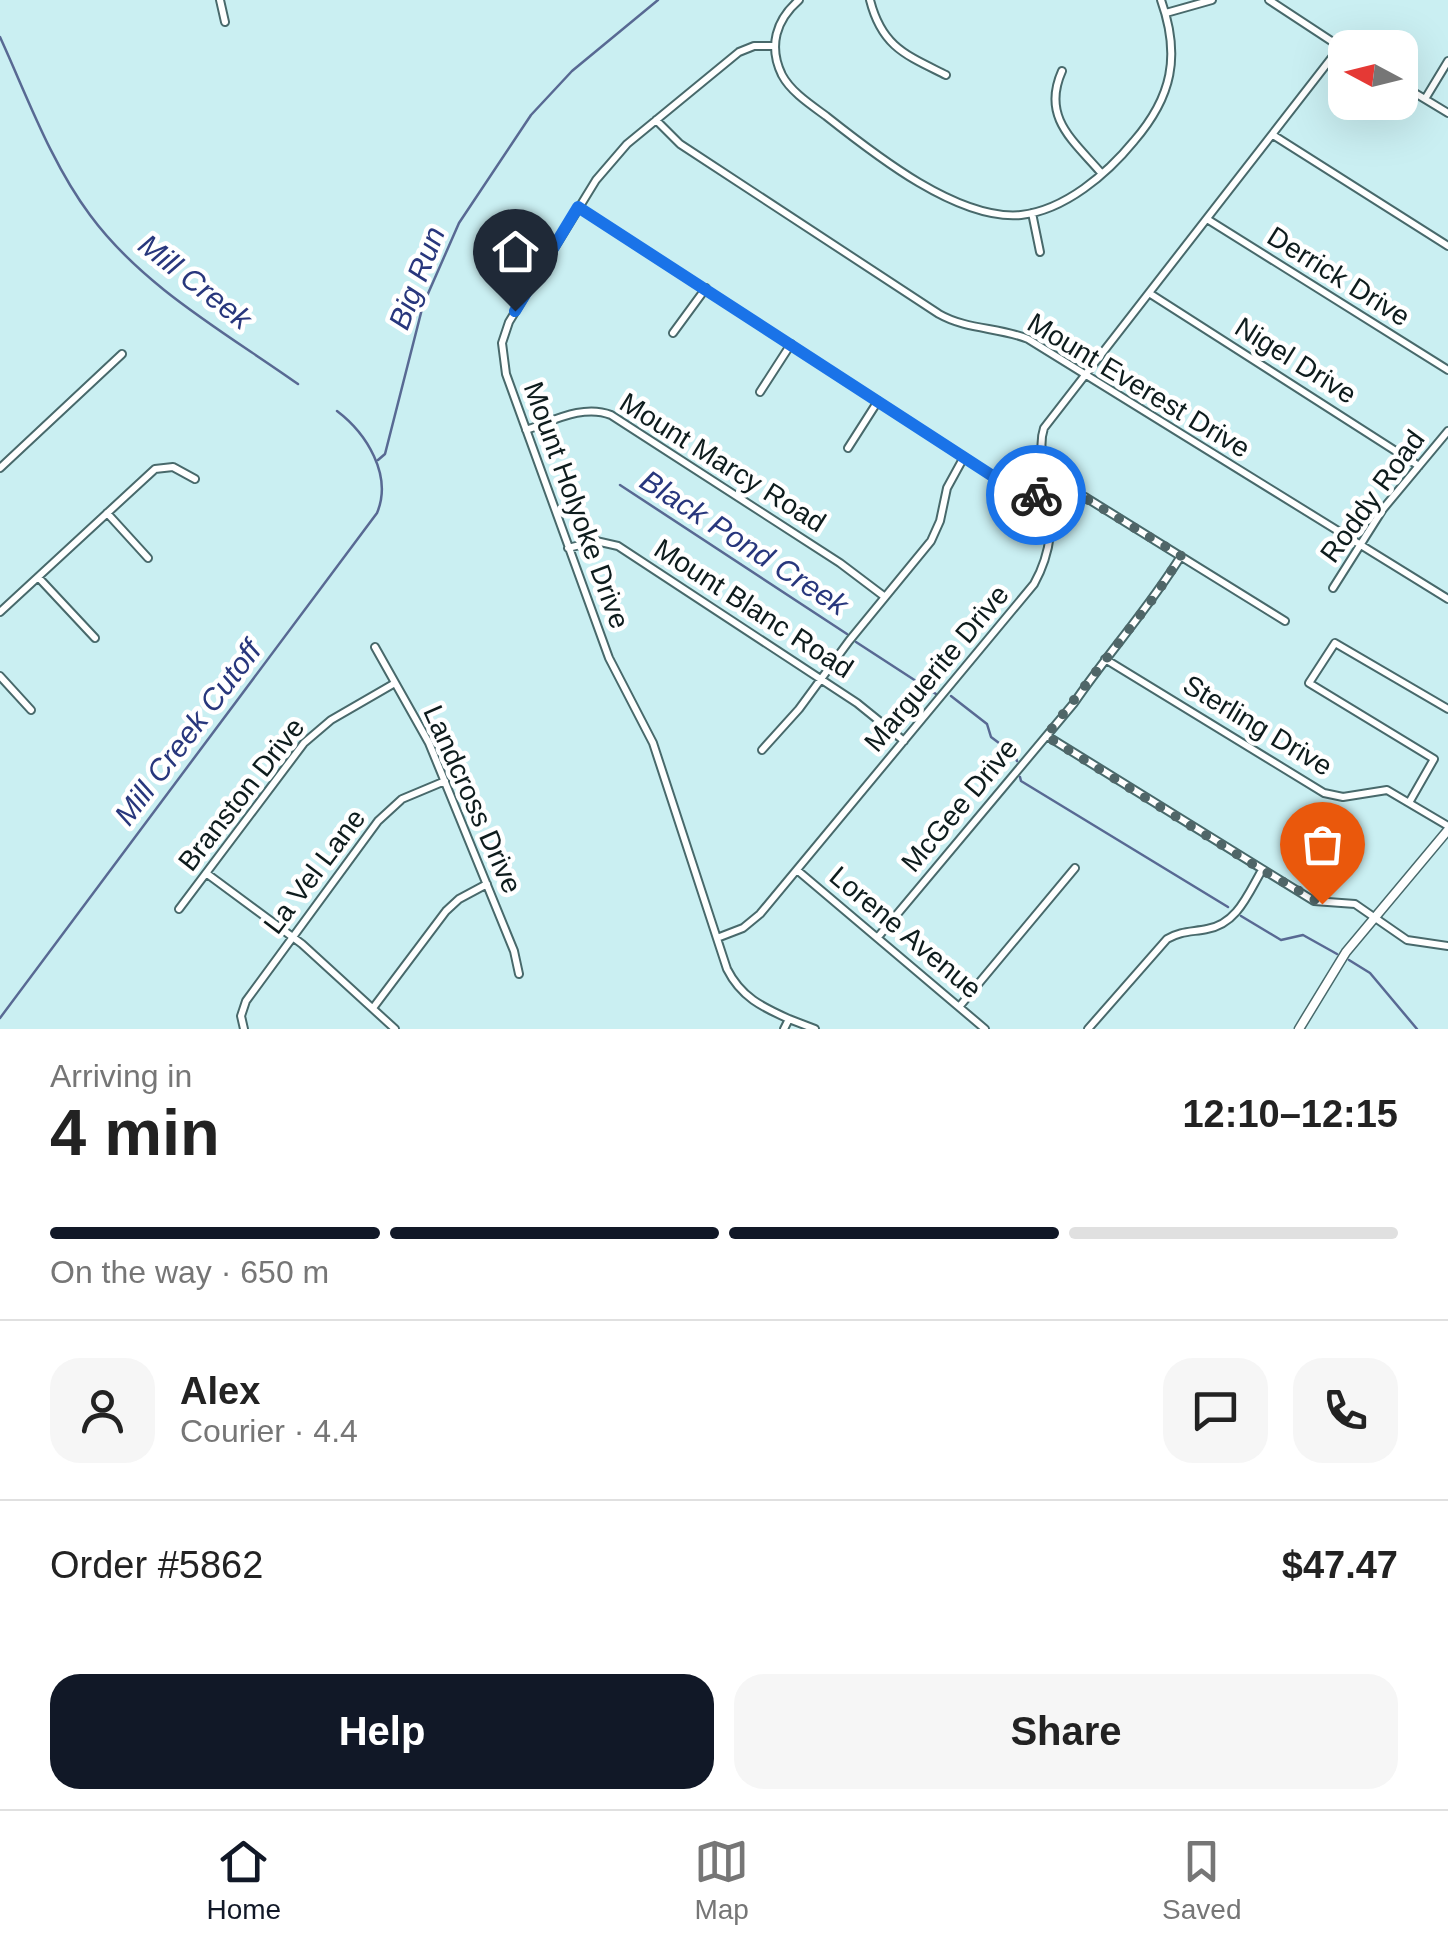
<!DOCTYPE html>
<html lang="en">
<head>
<meta charset="utf-8">
<style>
	:root { --surface:#fff; --page:#f6f6f6; --text:#222; --muted:#767676; --line:#e0e0e0; --accent:#111827 }
	body { margin:0; font-family:Arial,sans-serif; background:var(--page); color:var(--text); height:100vh; display:flex; flex-direction:column; font-size:38px; white-space:nowrap }
	* { box-sizing:border-box; margin:0 }
	p { font-size:32px; color:var(--muted) }
	.icon { flex:none; width:55px; height:55px; fill:none; stroke:currentColor; stroke-width:2; stroke-linecap:round; stroke-linejoin:round }
	.map { position:relative; height:1029px; overflow:hidden }
	.side { display:flex; flex-direction:column; background:var(--surface); flex:1 }
	.side>* { flex:none }
	.needle { width:65px; rotate:277deg }
	.buttons { position:absolute; left:1328px; top:30px; display:grid; gap:20px }
	.buttons a { display:grid; place-items:center; width:90px; height:90px; border-radius:20px; background:var(--surface); box-shadow:0 10px 40px #0002; font-size:50px }
	.pin { position:absolute; display:grid; place-items:center; width:85px; height:85px; color:#fff; margin:-102px -42px; border-radius:50% 50% 50% 0; rotate:-45deg; box-shadow:0 0 10px #0007 }
	.pin .icon { rotate:45deg }
	.courier { position:absolute; display:grid; place-items:center; width:100px; height:100px; margin:-50px; border:8px solid #1a73e8; border-radius:50%; background:#fff; color:#222; box-shadow:0 2px 12px #0007 }
	.overview em { font-style:normal; font-weight:600 }
	.overview div { display:flex; flex-direction:column-reverse }
	.overview { display:flex; align-items:center; justify-content:space-between; height:170px; padding:0 50px }
	h1 { font-size:65px; font-weight:600; line-height:75px }
	.bar { display:grid; grid-template-columns:repeat(4,1fr); gap:15px 10px; align-content:center; height:120px; padding:0 50px }
	.bar i { height:12px; border-radius:8px; background:var(--line) }
	.bar .selected { background:var(--accent) }
	.bar p { grid-column:span 4 }
	.line { display:flex; align-items:center; gap:25px; padding:0 50px; border-top:2px solid var(--line) }
	.line div { flex:1 }
	.round { display:grid; place-items:center; flex:none; width:105px; height:105px; border-radius:30px; background:var(--page) }
	.primary-button { display:flex; gap:20px; margin-top:auto; padding:20px 50px }
	.primary-button a { flex:1; height:115px; border-radius:30px; background:var(--accent); color:#fff; font-size:40px; font-weight:600; line-height:115px; text-align:center }
	.primary-button a+a { background:var(--page); color:var(--text) }
	.menu { display:flex; justify-content:space-around; align-items:center; height:140px; border-top:2px solid var(--line); background:var(--surface); font-size:28px; color:var(--muted) }
	.menu a { display:grid; justify-items:center; gap:5px }
	.menu .selected { color:var(--accent) }
	.map>svg:first-child { display:block }
	.lines { fill:none; stroke-linecap:round; stroke-linejoin:round }
	.stream { stroke:#586993; stroke-width:2.5 }
	.minor-casing { stroke:#48696b; stroke-width:10 }
	.tertiary-casing { stroke:#48696b; stroke-width:11 }
	.minor { stroke:#fff; stroke-width:6 }
	.tertiary { stroke:#fff; stroke-width:8 }
	.done { stroke:#506668; stroke-width:10; stroke-dasharray:0 18 }
	.route { stroke:#1a73e8; stroke-width:12 }
	.labels { text-anchor:middle; stroke-width:9; stroke-linejoin:round; paint-order:stroke }
	.street-label { font-size:28px; fill:#0e1c1d; stroke:#fff }
	.water-label { font-size:30px; font-style:italic; fill:#28377d; stroke:#fff }
</style>
</head>
<body>
<div class="map">
<svg width="1448" height="1029" viewBox="0 0 1448 1029">
	<rect width="100%" height="100%" fill="#caeff2"/>
	<g class="lines">
		<path class="stream" d="M0 37C27 96 51 163 90 215 143 287 226 333 298 384
			M378 460 385 454 423 305 459 223 531 115 572 71 658 0
			M620 485 847 634
			M856 642 936 694
			M951 696 987 724 991 737 1015 755 1017 761
			M1020 777 1021 781 1228 907
			M1241 916 1281 940 1303 935 1337 954
			M1349 960 1370 973 1417 1029
			M0 1018 377 513C393 475 366 433 337 411"/>
		<g class="minor-casing">
			<path id="minor" d="M220 0 225 22
				M799 0C776 20 768 46 782 75 791 92 811 105 826 116 874 154 958 221 1021 215 1065 210 1107 174 1134 141 1172 97 1181 56 1161 0
				M870 0C882 47 906 55 946 75
				M1269 0 1345 50
				M1166 13 1212 0
				M775 46H754L739 52 627 144 596 180 509 322 502 343 506 374 609 658 653 743 727 969C741 997 762 1007 789 1019L784 1029
				M1062 71C1041 118 1074 141 1102 174
				M1400 84 1448 113
				M1425 99 1448 61
				M656 120 680 144 939 314C967 330 999 327 1028 339L1448 599
				M1273 135 1448 246
				M578 207 1008 486C1036 501 1057 487 1085 497L1285 621
				M1032 213 1040 252
				M1207 219 1448 370
				M1149 293 1419 466
				M673 333 706 288
				M760 392 791 344
				M526 430C553 421 583 404 611 415L840 563 885 597
				M848 448 878 401
				M0 468 122 354
				M107 513 148 558
				M568 548 596 541 618 546 857 703 904 741
				M38 577 95 638
				M1333 588 1383 509 1448 431
				M0 612 155 469 173 467 195 479
				M375 647 429 743 514 951 519 974
				M1105 659 1324 793 1343 797 1387 790 1448 826
				M0 676 31 710
				M1047 736 1314 901 1355 904 1407 940 1448 946
				M762 750 799 709 849 641 931 541 940 521 947 488 964 457
				M1410 801 1434 759 1309 683 1335 643 1448 709
				M797 870 985 1029
				M206 873 302 944 395 1029
				M179 909 304 743 331 720 395 683
				M878 937 1074 703C1108 653 1149 608 1181 556
				M717 938 743 928 760 914 1034 584C1052 552 1054 519 1048 483 1044 465 1038 446 1044 428L1340 47
				M959 1007 1075 868
				M373 1008 446 911 459 899 487 884
				M789 1019 815 1029
				M244 1029 241 1016 246 1001 378 821 402 799 445 781
				M1088 1029 1167 939C1180 931 1192 932 1207 929 1237 924 1248 894 1262 870"/>
		</g>
		<g class="tertiary-casing">
			<path id="tertiary" d="M1299 1029 1346 952 1448 830"/>
		</g>
		<use href="#minor" class="minor"/>
		<use href="#tertiary" class="tertiary"/>
	</g>
	<g class="lines">
		<path class="done" d="M1036 495 1061 492 1080 495 1181 556 1155 596 1046 736 1262 870 1322 904"/>
		<path class="route" d="M515 311 578 207 1008 486 1036 495"/>
	</g>
	<g class="labels">
		<g class="street-label">
			<text transform="translate(1339 276) rotate(32)" y="10">Derrick Drive</text>
			<text transform="translate(1296 360) rotate(32)" y="10">Nigel Drive</text>
			<text transform="translate(1139 385) rotate(31)" y="10">Mount Everest Drive</text>
			<text transform="translate(723 462) rotate(32)" y="10">Mount Marcy Road</text>
			<text transform="translate(1372 496) rotate(-54)" y="10">Roddy Road</text>
			<text transform="translate(577 505) rotate(70)" y="10">Mount Holyoke Drive</text>
			<text transform="translate(754 608) rotate(33)" y="10">Mount Blanc Road</text>
			<text transform="translate(936 668) rotate(-50)" y="10">Marguerite Drive</text>
			<text transform="translate(1258 725) rotate(31)" y="10">Sterling Drive</text>
			<text transform="translate(241 794) rotate(-52)" y="10">Branston Drive</text>
			<text transform="translate(473 799) rotate(66)" y="10">Landcross Drive</text>
			<text transform="translate(959 805) rotate(-50)" y="10">McGee Drive</text>
			<text transform="translate(314 871) rotate(-53)" y="10">La Vel Lane</text>
			<text transform="translate(906 932) rotate(40)" y="10">Lorene Avenue</text>
		</g>
		<g class="water-label">
			<text transform="translate(417 278) rotate(-69)" y="10">Big Run</text>
			<text transform="translate(195 282) rotate(38)" y="10">Mill Creek</text>
			<text transform="translate(744 543) rotate(33)" y="10">Black Pond Creek</text>
			<text transform="translate(188 733) rotate(-53)" y="10">Mill Creek Cutoff</text>
		</g>
	</g>
</svg>
<div class="buttons">
<a><svg class="needle" viewBox="-14 -14 28 28"><path d="M0-13l5 13h-10z" fill="#e53935"/><path d="M0 13l5-13h-10z" fill="#767676"/></svg></a>
</div>
<div class="pin" style="left:1322px;top:904px;background:#ea580c"><svg class="icon" aria-label="bag" viewBox="0 0 24 24"><path d="M5 8h14l-1 12H6zM9 8a3 3 0 0 1 6 0"/></svg></div>
<div class="pin" style="left:515px;top:311px;background:#1f2937"><svg class="icon" aria-label="home" viewBox="0 0 24 24"><path d="M3 11l9-7 9 7M6 9v11h12V9"/></svg></div>
<div class="courier" style="left:1036px;top:495px"><svg class="icon" aria-label="bike" viewBox="0 0 24 24"><circle cx="6" cy="16" r="4"/><circle cx="18" cy="16" r="4"/><path d="M6 16l4-8h5l3 8M10 8l3 8H6M13 5h3"/></svg></div>
</div>
<section class="side">
<div class="overview"><div><h1>4 min</h1><p>Arriving in</p></div><em>12:10–12:15</em></div>
<div class="bar"><i class="selected"></i><i class="selected"></i><i class="selected"></i><i></i><p>On the way · 650 m</p></div>
<div class="line" style="height:180px"><a class="round"><svg class="icon" aria-label="person" viewBox="0 0 24 24"><circle cx="12" cy="8" r="4"/><path d="M4 21q1-7 8-7t8 7"/></svg></a><div><b>Alex</b><p>Courier · 4.4</p></div><a class="round"><svg class="icon" aria-label="chat" viewBox="0 0 24 24"><path d="M4 5h16v11H9l-5 4z"/></svg></a><a class="round"><svg class="icon" aria-label="phone" viewBox="0 0 24 24"><path d="M5 4h4l2 5-3 2q2 4 5 5l2-3 5 2v4C11 20 4 13 5 4z"/></svg></a></div>
<div class="line" style="height:130px"><div>Order #5862</div><b>$47.47</b></div>
<div class="primary-button"><a>Help</a><a>Share</a></div>
</section>
<nav class="menu">
<a class="selected"><svg class="icon" aria-label="home" viewBox="0 0 24 24"><path d="M3 11l9-7 9 7M6 9v11h12V9"/></svg>Home</a>
<a><svg class="icon" aria-label="map" viewBox="0 0 24 24"><path d="M3 6l6-2 6 2 6-2v14l-6 2-6-2-6 2zM9 4v14M15 6v14"/></svg>Map</a>
<a><svg class="icon" aria-label="saved" viewBox="0 0 24 24"><path d="M7 4h10v16l-5-4-5 4z"/></svg>Saved</a>
</nav>
</body>
</html>
